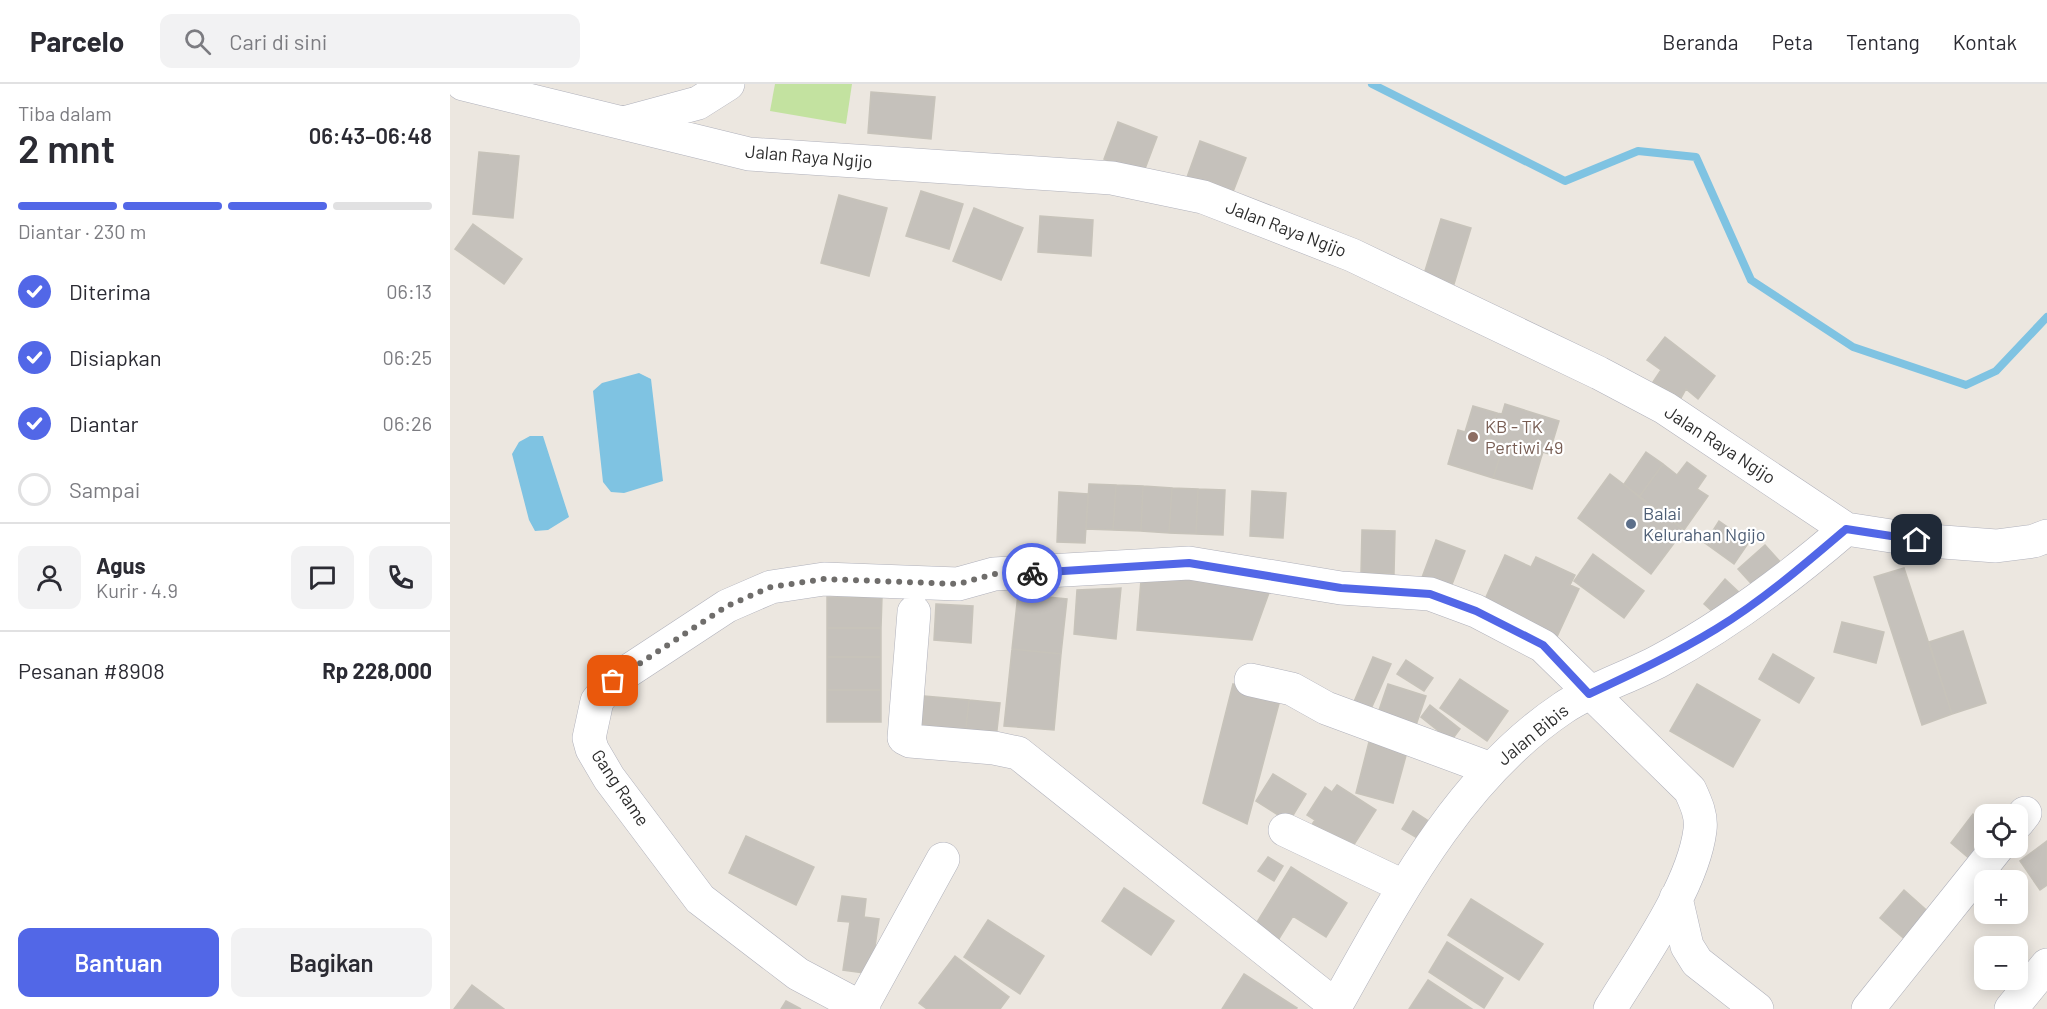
<!DOCTYPE html>
<html lang="id">
<head>
<meta charset="utf-8">
<style>
	:root { --surface:#fff; --page:#f2f2f3; --text:#2b2b33; --muted:#7c7c81; --line:#e1e1e2; --accent:#5267e7 }
	body { margin:0; font-family:Barlow,sans-serif; background:var(--page); color:var(--text); height:100vh; display:flex; flex-direction:column; font-size:22px; white-space:nowrap }
	* { box-sizing:border-box; margin:0 }
	p { font-size:20px; color:var(--muted) }
	.icon { flex:none; width:33px; height:33px; fill:none; stroke:currentColor; stroke-width:2; stroke-linecap:round; stroke-linejoin:round }
	.map { position:relative; flex:1; overflow:hidden }
	.sheet { display:flex; flex-direction:column; background:var(--surface); width:450px }
	.sheet>* { flex:none }
	.tools { position:absolute; left:1524px; top:720px; display:grid; gap:12px }
	.tools a { display:grid; place-items:center; width:54px; height:54px; border-radius:12px; background:var(--surface); box-shadow:0 3px 15px #0003; font-size:30px }
	.pin { position:absolute; display:grid; place-items:center; width:51px; height:51px; color:#fff; margin:-26px; border-radius:12px; box-shadow:0 3px 9px #0006 }
	.courier { position:absolute; display:grid; place-items:center; width:60px; height:60px; margin:-30px; border:4px solid #5267e7; border-radius:50%; background:#fff; color:#222; box-shadow:0 2px 8px #0007 }
	.head em { font-style:normal; font-weight:600 }
	.head div { display:flex; flex-direction:column-reverse }
	.head { display:flex; align-items:center; justify-content:space-between; height:102px; padding:0 18px }
	h1 { font-size:39px; font-weight:600; line-height:45px }
	.bar { display:grid; grid-template-columns:repeat(4,1fr); gap:9px 6px; align-content:center; height:72px; padding:0 18px }
	.bar i { height:8px; border-radius:4px; background:var(--line) }
	.bar .current { background:var(--accent) }
	.bar p { grid-column:span 4 }
	.line { display:flex; align-items:center; gap:15px; padding:0 18px; border-top:2px solid var(--line) }
	.line div { flex:1 }
	.round { display:grid; place-items:center; flex:none; width:63px; height:63px; border-radius:12px; background:var(--page) }
	ol { padding:0 18px; list-style:none }
	li { display:flex; align-items:center; gap:18px; height:66px }
	li p { margin-inline-start:auto }
	li .icon { padding:6px; border-radius:50%; background:var(--accent); color:#fff; stroke-width:4 }
	li:last-child { color:var(--muted) }
	li i { width:33px; height:33px; border:3px solid var(--line); border-radius:50% }
	.action { display:flex; gap:12px; margin-top:auto; padding:12px 18px }
	.action a { flex:1; height:69px; border-radius:12px; background:var(--accent); color:#fff; font-size:24px; font-weight:600; line-height:69px; text-align:center }
	.action a+a { background:var(--page); color:var(--text) }
	header { display:flex; align-items:center; gap:36px; box-sizing:border-box; height:84px; padding:0 30px; background:var(--surface); border-bottom:2px solid var(--line) }
	header strong { font-size:28px }
	nav { display:flex; gap:33px; margin-inline-start:auto; font-size:21px }
	.search { width:420px; height:54px; background:var(--page); display:flex; align-items:center; gap:15px; box-sizing:border-box; padding:0 21px; border-radius:12px; color:var(--muted); font-size:22px }
	main { display:flex; flex:1; min-height:0 }
	.map>svg:first-child { display:block }
	.pitch { fill:#c3e2a0 }
	.water { fill:#7fc3e2 }
	.lines { fill:none; stroke-linecap:round; stroke-linejoin:round }
	.stream { stroke:#7fc3e2; stroke-width:8 }
	.building { fill:#c5c1bb; stroke:#c7c3ba; stroke-width:1.5 }
	.minor-casing { stroke:#b0b1bb; stroke-width:34 }
	.minor { stroke:#fff; stroke-width:33 }
	.done { stroke:#6f6d6b; stroke-width:6; stroke-dasharray:0 10.8 }
	.route { stroke:#5267e7; stroke-width:8 }
	.education-dot { fill:#8d6e63; stroke:#fff; stroke-width:2 }
	.service-dot { fill:#5c6f8a; stroke:#fff; stroke-width:2 }
	.labels { text-anchor:middle; stroke-width:4.5; stroke-linejoin:round; paint-order:stroke }
	.street-label { font-size:18px; fill:#2c2c2c; stroke:#fff }
	.education-label { font-size:18px; fill:#785e54; stroke:#fff; text-anchor:start }
	.service-label { font-size:18px; fill:#4e5e75; stroke:#fff; text-anchor:start }
</style>
</head>
<body>
<header>
<strong>Parcelo</strong>
<div class="search"><svg class="icon" aria-label="search" viewBox="0 0 24 24"><circle cx="10" cy="10" r="6"/><path d="M15 15l6 6"/></svg>Cari di sini</div>
<nav><a>Beranda</a><a>Peta</a><a>Tentang</a><a>Kontak</a></nav>
</header>
<main>
<section class="sheet">
<div class="head"><div><h1>2 mnt</h1><p>Tiba dalam</p></div><em>06:43–06:48</em></div>
<div class="bar"><i class="current"></i><i class="current"></i><i class="current"></i><i></i><p>Diantar · 230 m</p></div>
<ol>
<li><svg class="icon" aria-label="check" viewBox="0 0 24 24"><path d="M5 12l5 5 9-10"/></svg>Diterima<p>06:13</p></li>
<li><svg class="icon" aria-label="check" viewBox="0 0 24 24"><path d="M5 12l5 5 9-10"/></svg>Disiapkan<p>06:25</p></li>
<li><svg class="icon" aria-label="check" viewBox="0 0 24 24"><path d="M5 12l5 5 9-10"/></svg>Diantar<p>06:26</p></li>
<li><i></i>Sampai</li>
</ol>
<div class="line" style="height:108px"><a class="round"><svg class="icon" aria-label="person" viewBox="0 0 24 24"><circle cx="12" cy="8" r="4"/><path d="M4 21q1-7 8-7t8 7"/></svg></a><div><b>Agus</b><p>Kurir · 4.9</p></div><a class="round"><svg class="icon" aria-label="chat" viewBox="0 0 24 24"><path d="M4 5h16v11H9l-5 4z"/></svg></a><a class="round"><svg class="icon" aria-label="phone" viewBox="0 0 24 24"><path d="M5 4h4l2 5-3 2q2 4 5 5l2-3 5 2v4C11 20 4 13 5 4z"/></svg></a></div>
<div class="line" style="height:78px"><div>Pesanan #8908</div><b>Rp 228,000</b></div>
<div class="action"><a>Bantuan</a><a>Bagikan</a></div>
</section>
<div class="map">
<svg width="1597" height="925" viewBox="0 0 1597 925">
	<rect width="100%" height="100%" fill="#ece7e0"/>
	<path class="pitch" d="M325 0H402L396 40 320 27Z"/>
	<path class="water" d="M189 289 201 295 213 397 174 409 161 408 153 398 143 307 152 299Z
		M80 352H93L119 433 98 446 85 447 79 436 62 370 69 358Z"/>
	<g class="lines">
		<path class="stream" d="M922 0 1115 97 1188 67 1246 73 1301 196 1403 263 1516 301 1546 287 1597 233"/>
	</g>
	<path class="building" d="M421 8 485 13 481 55 418 49Z
		M668 38 707 53 693 90 654 75Z
		M750 57 796 74 781 113 736 96Z
		M29 68 69 72 63 134 23 130Z
		M471 107 513 120 499 165 456 152Z
		M389 111 437 124 419 192 371 179Z
		M524 124 573 144 551 196 503 177Z
		M590 132 643 136 641 172 588 168Z
		M991 135 1021 144 1004 200 974 190Z
		M23 140 72 175 54 200 5 165Z
		M1215 253 1265 292 1248 315 1236 305 1231 314 1203 298 1211 286 1197 276Z
		M1055 320 1109 337 1099 370 1093 368 1091 374 1038 358 1047 329 1052 330Z
		M1023 322 1047 329 1038 358 1053 363 1043 394 998 380 1008 346 1015 348Z
		M1053 363 1091 374 1082 405 1043 394Z
		M1196 368 1213 380 1189 413 1174 400Z
		M1237 378 1256 392 1247 405 1258 412 1234 446 1189 413 1213 380 1227 391Z
		M1160 390 1234 446 1201 490 1128 434Z
		M639 400 666 401 663 446 636 445Z
		M666 401 693 402 691 447 663 446Z
		M693 402 722 404 719 449 691 447Z
		M722 404 748 405 746 450 719 449Z
		M748 405 775 406 773 451 746 450Z
		M802 407 836 409 833 454 800 452Z
		M609 408 638 410 635 459 607 458Z
		M1269 437 1299 458 1284 480 1255 459Z
		M912 446 945 447 944 490 911 489Z
		M986 456 1015 467 999 508 971 496Z
		M1315 461 1334 482 1307 506 1288 485Z
		M1143 470 1194 507 1174 534 1124 497Z
		M1055 471 1081 483 1086 473 1125 491 1120 501 1129 505 1105 557 1031 524Z
		M1454 484 1502 630 1472 641 1424 493Z
		M764 491 820 506 802 556 687 546 691 496Z
		M1275 495 1293 512 1272 536 1254 520Z
		M671 504 666 555 624 550 627 506Z
		M568 510 617 515 611 570 562 565Z
		M377 513H432L431 544H377Z
		M486 520 523 522 521 559 484 556Z
		M1392 538 1434 548 1426 579 1384 568Z
		M377 544H431V573H377Z
		M1513 547 1536 619 1502 630 1479 558Z
		M562 565 611 570 604 646 554 642Z
		M1323 570 1364 594 1349 619 1309 595Z
		M377 573H431V606H377Z
		M923 573 941 580 920 627 903 620Z
		M956 576 983 594 974 607 947 590Z
		M1010 595 1058 627 1037 657 990 624Z
		M783 600 831 612 797 740 753 719Z
		M938 600 976 612 965 644 927 632Z
		M1247 600 1310 636 1283 683 1220 647Z
		M377 606H431V638H377Z
		M474 612 519 616 515 653 470 648Z
		M519 616 550 619 546 655 515 653Z
		M980 621 1010 645 1001 657 971 633Z
		M919 658 957 668 943 719 906 709Z
		M823 690 856 710 839 738 806 717Z
		M887 701 926 726 898 770 859 745 865 736 857 731 875 703 882 708Z
		M963 727 980 738 969 755 952 745Z
		M1523 730 1534 739V758L1521 776 1501 759Z
		M296 752 364 783 346 821 279 789Z
		M1597 757V801L1590 806 1570 777Z
		M818 773 833 782 824 797 808 787Z
		M841 783 897 819 876 853 843 832 827 858 804 843Z
		M674 804 724 837 701 871 652 837Z
		M1454 806 1482 831 1458 858 1430 834Z
		M392 812 416 815 414 833 429 835 421 890 393 886 400 838 388 837Z
		M1021 815 1093 860 1069 896 998 851Z
		M538 836 594 872 570 910 514 873Z
		M997 858 1053 894 1034 924 979 888Z
		M505 872 559 913 550 925H477L469 919Z
		M794 890 847 924 846 925H772Z
		M978 896 1022 925H959Z
		M22 901 54 925H4Z
		M336 917 351 925H331Z"/>
	<g class="lines">
		<g class="minor-casing">
			<path id="minor" d="M13 0 299 70 662 94 753 113 902 171 1149 289 1215 324 1396 445 1467 456 1546 462 1584 457 1597 452
				M174 39 248 19 278 0
				M464 528 454 654 460 657 544 664 568 669 886 922
				M801 596 842 605 876 624 1041 685
				M1568 738 1575 729
				M835 746 953 802
				M1226 814 1237 862 1247 878 1307 925
				M411 924 493 775
				M414 925 348 890 250 815 159 694 142 665 139 654 147 617 163 597 277 522 321 503 374 495 508 500 544 490 739 479 891 504 980 510 1026 527 1093 562 1240 706C1246 719 1252 732 1250 746 1243 803 1190 876 1160 925
				M884 925C945 817 1007 695 1113 624 1143 604 1180 593 1211 576 1278 540 1338 495 1396 445
				M1418 925 1547 764
				M1561 925 1597 881"/>
		</g>
		<use href="#minor" class="minor"/>
	</g>
	<g class="lines">
		<path class="done" d="M163 597 277 522 321 503 374 495 508 500 544 490 582 489"/>
		<path class="route" d="M582 489 739 479 891 504 980 510 1026 527 1093 561 1139 610C1182 590 1225 570 1266 545 1312 517 1355 480 1396 445L1467 456"/>
	</g>
	<circle class="education-dot" cx="1023" cy="353" r="6"/>
	<circle class="service-dot" cx="1181" cy="440" r="6"/>
	<g class="labels">
		<g class="street-label">
			<text transform="translate(359 73) rotate(5)" y="6">Jalan Raya Ngijo</text>
			<text transform="translate(836 145) rotate(21)" y="6">Jalan Raya Ngijo</text>
			<text transform="translate(1270 361) rotate(33)" y="6">Jalan Raya Ngijo</text>
			<text transform="translate(1083 651) rotate(-39)" y="6">Jalan Bibis</text>
			<text transform="translate(170 704) rotate(56)" y="6">Gang Rame</text>
		</g>
		<g class="education-label">
			<text x="1035" y="349">KB - TK<tspan x="1035" dy="21">Pertiwi 49</tspan></text>
		</g>
		<g class="service-label">
			<text x="1193" y="436">Balai<tspan x="1193" dy="21">Kelurahan Ngijo</tspan></text>
		</g>
	</g>
</svg>
<div class="tools">
<a><svg class="icon" aria-label="locate" viewBox="0 0 24 24"><circle cx="12" cy="12" r="6"/><path d="M12 2v4M12 18v4M2 12h4M18 12h4"/></svg></a>
<a>+</a>
<a>−</a>
</div>
<div class="pin" style="left:163px;top:597px;background:#ea580c"><svg class="icon" aria-label="bag" viewBox="0 0 24 24"><path d="M5 8h14l-1 12H6zM9 8a3 3 0 0 1 6 0"/></svg></div>
<div class="pin" style="left:1467px;top:456px;background:#1f2937"><svg class="icon" aria-label="home" viewBox="0 0 24 24"><path d="M3 11l9-7 9 7M6 9v11h12V9"/></svg></div>
<div class="courier" style="left:582px;top:489px"><svg class="icon" aria-label="bike" viewBox="0 0 24 24"><circle cx="6" cy="16" r="4"/><circle cx="18" cy="16" r="4"/><path d="M6 16l4-8h5l3 8M10 8l3 8H6M13 5h3"/></svg></div>
</div>
</main>
</body>
</html>
